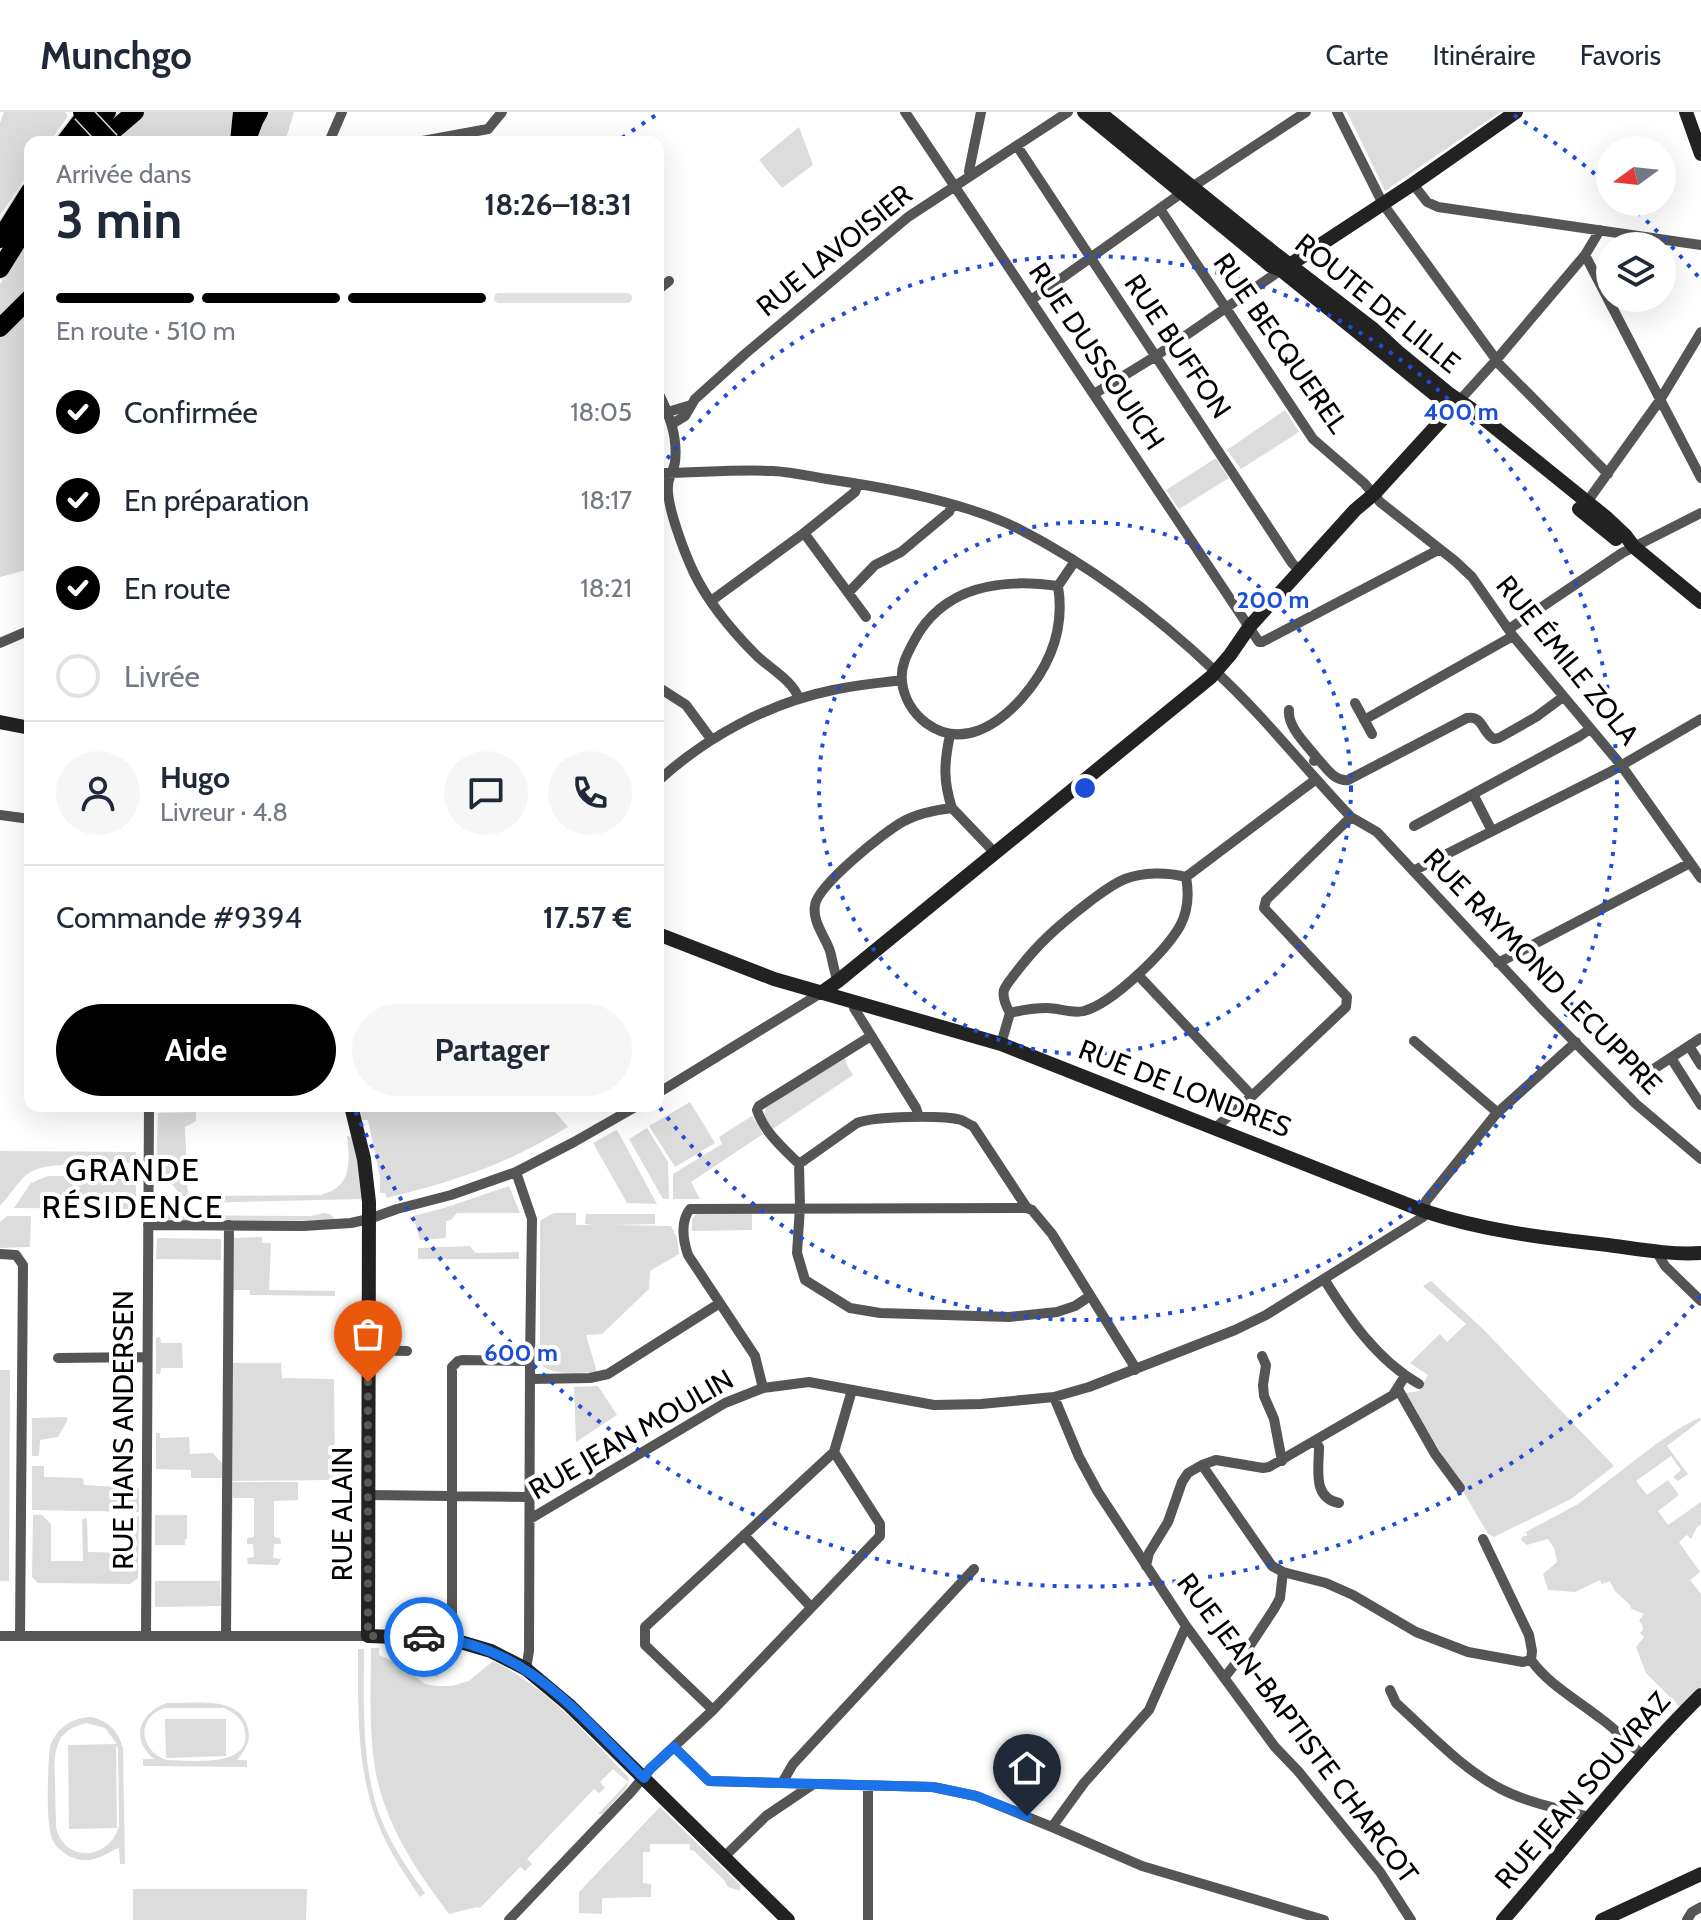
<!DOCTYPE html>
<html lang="fr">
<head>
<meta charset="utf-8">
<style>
	:root { --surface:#fff; --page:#f6f6f7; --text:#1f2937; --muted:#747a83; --line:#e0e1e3; --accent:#000 }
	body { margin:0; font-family:Cabin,sans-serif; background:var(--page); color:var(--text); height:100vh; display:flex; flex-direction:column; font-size:30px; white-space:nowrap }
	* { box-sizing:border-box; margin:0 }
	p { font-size:26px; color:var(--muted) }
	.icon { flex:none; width:44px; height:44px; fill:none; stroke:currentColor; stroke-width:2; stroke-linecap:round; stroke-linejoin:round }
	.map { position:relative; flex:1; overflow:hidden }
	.drawer { position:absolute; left:24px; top:24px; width:640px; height:976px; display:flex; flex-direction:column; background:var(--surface); border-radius:16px; box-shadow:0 8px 32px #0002 }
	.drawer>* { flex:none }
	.needle { width:52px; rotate:255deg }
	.controls { position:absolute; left:1596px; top:24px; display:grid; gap:16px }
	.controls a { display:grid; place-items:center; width:80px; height:80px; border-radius:50%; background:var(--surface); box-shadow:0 8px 32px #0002; font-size:40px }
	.pin { position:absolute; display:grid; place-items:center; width:68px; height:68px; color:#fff; margin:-82px -34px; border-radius:50% 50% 50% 0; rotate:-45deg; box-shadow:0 0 8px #0007 }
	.pin .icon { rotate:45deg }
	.courier { position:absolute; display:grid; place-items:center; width:80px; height:80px; margin:-40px; border:6px solid #1a73e8; border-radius:50%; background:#fff; color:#222; box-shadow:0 2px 10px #0007 }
	.headline em { font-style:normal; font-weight:800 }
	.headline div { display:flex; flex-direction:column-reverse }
	.headline { display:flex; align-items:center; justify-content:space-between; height:136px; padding:0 32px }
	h1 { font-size:52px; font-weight:800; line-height:60px }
	.bar { display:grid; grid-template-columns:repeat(4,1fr); gap:12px 8px; align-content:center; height:96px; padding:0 32px }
	.bar i { height:10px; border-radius:6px; background:var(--line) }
	.bar .selected { background:var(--accent) }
	.bar p { grid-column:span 4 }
	.line { display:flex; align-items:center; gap:20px; padding:0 32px; border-top:2px solid var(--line) }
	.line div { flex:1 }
	.round { display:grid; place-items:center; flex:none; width:84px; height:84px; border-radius:42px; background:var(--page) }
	ol { padding:0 32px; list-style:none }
	li { display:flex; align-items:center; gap:24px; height:88px }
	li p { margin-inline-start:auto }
	li .icon { padding:8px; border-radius:50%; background:var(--accent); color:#fff; stroke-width:4 }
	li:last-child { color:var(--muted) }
	li i { width:44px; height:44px; border:4px solid var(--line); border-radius:50% }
	.action { display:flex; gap:16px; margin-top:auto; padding:16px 32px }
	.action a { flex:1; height:92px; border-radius:48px; background:var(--accent); color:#fff; font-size:32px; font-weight:800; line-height:92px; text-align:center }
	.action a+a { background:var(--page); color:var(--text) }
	header { display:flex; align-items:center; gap:48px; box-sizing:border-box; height:112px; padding:0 40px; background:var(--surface); border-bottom:2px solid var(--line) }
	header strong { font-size:38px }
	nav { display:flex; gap:44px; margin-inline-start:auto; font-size:28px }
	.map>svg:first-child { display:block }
	.green { fill:#dcdcdc; fill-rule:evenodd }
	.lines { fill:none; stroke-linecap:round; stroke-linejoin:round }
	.highway-casing { stroke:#dbdbdb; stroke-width:21 }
	.street { stroke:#555; stroke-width:10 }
	.secondary { stroke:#222; stroke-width:14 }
	.highway { stroke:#000; stroke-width:18 }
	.highway-bridge-casing { stroke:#dbdbdb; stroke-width:21; stroke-linecap:butt }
	.highway-bridge { stroke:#000; stroke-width:18 }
	.done { stroke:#595959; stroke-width:8; stroke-dasharray:0 14.4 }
	.route { stroke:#1a73e8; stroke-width:10 }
	.ring { fill:none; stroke:#1d4ed8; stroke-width:4; stroke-dasharray:4 8 }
	.labels { text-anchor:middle; stroke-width:8; stroke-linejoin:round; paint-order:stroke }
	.street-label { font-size:28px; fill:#000; stroke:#fff }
	.quarter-label { font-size:32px; letter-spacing:2px; fill:#000; stroke:#fff }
	.centre { fill:#1d4ed8; stroke:#fff; stroke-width:4 }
	.ring-label { font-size:24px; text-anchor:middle; font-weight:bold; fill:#1d4ed8; stroke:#fff; stroke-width:8; stroke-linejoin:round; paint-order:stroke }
</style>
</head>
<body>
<header>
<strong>Munchgo</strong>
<nav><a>Carte</a><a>Itinéraire</a><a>Favoris</a></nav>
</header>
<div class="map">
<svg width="1701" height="1808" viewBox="0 0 1701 1808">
	<rect width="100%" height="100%" fill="#fff"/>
	<path class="green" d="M4 0H65L68 4 50 30H30V59L0 104V11Z
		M144 0H237L234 30H118L113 24Z
		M265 0H294L285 30H252Z
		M1347 0H1500L1385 79Z
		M799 15 813 53 782 76 759 48Z
		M30 126V181L0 211V172Z
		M30 192V457L0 465V221Z
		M1285 298 1299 320 1241 357 1227 338Z
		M1216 346 1229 366 1179 397 1166 378Z
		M843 945 846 947V951L853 963 771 1018 763 1006 766 996Z
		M690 990 715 1031 675 1055 649 1014Z
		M357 994H550L568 1015C552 1024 535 1034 518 1042 477 1062 431 1075 387 1086L385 1081H380V1065L368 1008H361Z
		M196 1000V1009L185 1015 187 1060 190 1063C186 1072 186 1080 193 1086L215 1084 320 1083C352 1076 350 1051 347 1024L353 1025 356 1028 364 1087 196 1091C178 1087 172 1067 156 1057L158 1001Z
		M752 1004 763 1022 691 1070 700 1087H673V1062L722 1032 719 1025Z
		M647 1016 668 1050 669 1087H663L629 1027Z
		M616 1018H617L657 1092 627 1091 593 1031Z
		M0 1039 136 1040V1051L66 1050 67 1053C22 1054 26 1065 0 1094Z
		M48 1064H74V1067H136V1092L128 1097 14 1096 31 1071Z
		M509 1074 520 1101H457L451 1108 446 1109V1126L420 1128 413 1104 444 1096Z
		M324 1101 330 1102 336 1108 160 1110 159 1103 311 1104Z
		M554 1101H576V1113H593L585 1112 586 1102H655V1112L612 1113 671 1114 677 1126 679 1142 650 1159 649 1177 602 1222 586 1223 597 1260C580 1260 551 1265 540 1251V1112L541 1108Z
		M696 1102H752V1118L692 1119V1107Z
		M7 1104H31L30 1135 0 1136V1110Z
		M262 1125V1131H271L269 1178 335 1179V1184L250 1183V1178H233L234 1126Z
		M157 1126 221 1127V1148L156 1147Z
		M470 1134 475 1141 519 1140V1147H418V1136Z
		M1431 1169 1483 1217 1614 1354 1571 1387 1494 1425 1488 1422 1406 1281 1419 1279 1428 1263 1410 1251 1440 1222 1447 1230 1466 1212 1423 1174Z
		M160 1225 161 1231H182L183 1256H161L160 1262H156V1226Z
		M233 1251H281L282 1266 334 1267 335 1368 231 1369Z
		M0 1258H10L9 1469H0Z
		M598 1274 617 1303 576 1330 574 1275Z
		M67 1305V1309L58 1325 40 1328 39 1344H32V1306Z
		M1699 1306 1701 1308 1667 1334 1688 1362 1678 1369 1673 1365 1681 1358 1671 1344 1636 1369 1647 1383 1668 1368 1679 1383 1658 1399 1668 1413 1701 1390V1412L1697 1415 1691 1427 1687 1423 1679 1430 1700 1460 1690 1468 1701 1482V1575L1681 1596 1646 1561 1636 1535 1644 1525 1640 1521 1643 1518 1642 1512 1639 1509 1644 1502 1630 1496 1631 1494 1615 1479 1610 1469 1602 1472 1600 1468 1575 1480 1548 1478 1543 1462 1557 1450 1554 1436 1548 1427 1527 1433 1521 1428 1523 1424H1527V1421H1524L1578 1392 1656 1332 1683 1314Z
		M156 1321H160V1326L189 1325 190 1342 213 1341 222 1351V1366H191V1358L156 1357Z
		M32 1354H44V1365L83 1366 84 1373 137 1376 139 1377V1400L32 1398Z
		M231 1370H298V1388L274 1389V1425L280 1426 281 1432H274L273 1446 281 1447 278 1453 248 1452 247 1446 254 1445 253 1432H247V1426L254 1425V1386H233L232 1421H230Z
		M33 1403H42L51 1412V1449H83L82 1407 87 1406 88 1440 129 1441V1405L139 1404 138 1466 130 1472 38 1471 32 1465Z
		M155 1403H187V1427H185V1433H155Z
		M155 1469H220L221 1494 155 1495Z
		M403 1533 438 1534V1565C423 1562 413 1550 403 1541Z
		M371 1536H379V1543L399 1552 425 1572 436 1574H452L469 1569 493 1549C551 1578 584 1621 629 1666L627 1675 603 1702H598L628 1670 613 1657 600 1670 605 1676 599 1681 594 1677 527 1747 532 1752 525 1759 520 1755 480 1796 477 1795 449 1802C412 1752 380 1706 373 1642 369 1607 371 1571 371 1536Z
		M358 1537H364C364 1592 361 1649 379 1702 390 1731 407 1756 425 1781L420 1785C406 1764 392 1744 382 1721 356 1664 358 1599 358 1537Z
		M167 1591C193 1592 237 1583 247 1613 252 1628 246 1637 237 1648H247V1655L143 1654V1647H154C130 1627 139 1601 167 1591ZM164 1596H224C235 1601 243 1607 245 1619 252 1657 189 1648 167 1648 139 1639 136 1606 164 1596Z
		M91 1605C109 1609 118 1619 123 1636L125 1752H120L119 1736C107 1740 99 1749 84 1748 73 1748 59 1740 53 1729 45 1715 48 1652 50 1634 57 1616 71 1606 91 1605ZM87 1611 105 1616 117 1632 68 1633 69 1717 117 1716 116 1633 118 1637 119 1714C109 1749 64 1751 56 1715 56 1700 55 1685 55 1670 54 1641 53 1618 87 1611Z
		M165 1607H226V1644L166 1646Z
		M660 1695 740 1773V1779L728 1775 724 1768 694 1739 690 1738V1732H650V1740H643V1771L651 1772V1785L602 1786V1802L579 1801V1780Z
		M133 1777H307L306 1808H133Z"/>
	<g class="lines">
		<g class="highway-casing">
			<path id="highway" d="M65 30 88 0
				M84 30 107 0
				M100 30 135 0
				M239 30 242 0
				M246 30 254 9 259 0
				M0 127 30 79
				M0 157 30 109
				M0 216 30 186"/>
		</g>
		<path class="street" d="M905 0 1259 530H1262L1440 437
			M1337 0 1383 92 1500 253 1608 362
			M329 30 342 0
			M417 30 488 17 502 0
			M1017 34 1292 451 1300 459
			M970 64 969 59 981 0
			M1413 72 1427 90 1438 95 1701 133
			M1192 75 1306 0
			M1160 97 1313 327 1364 371 1380 390 1455 449 1472 465 1513 524 1621 653 1701 766
			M1585 143 1701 366
			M658 178 669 169
			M1031 188 1183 80
			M658 280C669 302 678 324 675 350 674 358 668 365 668 374 666 393 685 442 694 461 709 492 733 520 757 544 771 557 793 569 799 587
			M1094 282 1156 244 1281 158
			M1459 289 1497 247 1585 143 1600 118
			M658 303 691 293
			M672 312 685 304 695 287 745 242 908 105 1068 0
			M658 361C696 361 735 357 773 359 791 360 809 364 827 367 888 376 965 390 1019 417 1091 454 1157 504 1215 559 1264 604 1305 657 1351 705L1377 720 1543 898 1636 992 1701 1047
			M1587 390 1660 288 1701 220
			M804 421 866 505
			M1058 474C1065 516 1050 554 1022 586 997 614 961 637 926 611 913 601 904 586 902 570 900 555 907 542 914 529 943 474 1002 466 1058 474L1075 449
			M848 481 875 453 901 440 949 400 952 393
			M711 489 804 421 855 380 858 372
			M1509 517 1622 441 1701 401
			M0 531 30 518
			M658 575 686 593 711 627
			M1355 591 1372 622
			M1289 598C1287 615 1307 633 1317 646L1314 649
			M1364 608 1513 524
			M950 623C944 651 943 669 952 696
			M1317 646C1326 655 1334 670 1348 668L1467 606C1483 603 1482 621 1494 627L1499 626 1536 605 1563 585
			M658 669C706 625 769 591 833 578 856 573 879 571 902 568
			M1473 682 1492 719
			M0 703 30 707
			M1414 714 1580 624 1590 617
			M1413 759 1610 660 1701 607
			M1498 851 1690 751
			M1139 864 1252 984
			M838 869C834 860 833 850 830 839 825 824 812 810 815 793 818 773 885 719 904 709 919 701 935 698 952 696L996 742
			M854 890V896L916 996 919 1005
			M1010 901C1022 898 1034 896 1047 896 1059 896 1072 902 1084 899 1113 891 1165 840 1180 814 1188 799 1189 781 1186 765L1315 668
			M1010 901C1006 894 1002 886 1004 878 1006 873 1011 867 1014 863 1038 831 1058 814 1089 790 1100 782 1112 772 1125 767 1143 760 1167 760 1186 765
			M1414 929 1498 1001
			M1001 932 1010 901
			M1689 934 1701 953
			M1671 946 1701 993
			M1646 962 1701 926
			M658 981 821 881
			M1215 1016 1252 984 1346 895 1347 885 1264 796 1266 788 1351 705
			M799 1052C783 1036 764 1020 757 998L759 994 871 924
			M516 1060 532 1107 530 1249
			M148 1113 303 1114 351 1111 369 1107 397 1097 451 1083 516 1060 574 1030 637 994
			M1656 1139 1665 1154 1701 1189
			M0 1142 16 1143 23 1153 20 1524
			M1324 1167C1349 1207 1377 1248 1419 1272
			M1090 1184 1075 1194 1057 1200 1009 1205 880 1201 850 1196 805 1168 797 1141 800 1095 799 1052 857 1011C875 1004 942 1003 961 1008 964 1009 970 1013 973 1014L1027 1096 1032 1098 1052 1122 1133 1252 1135 1258
			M368 1238 407 1239
			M1262 1244 1266 1253 1263 1273 1264 1284 1274 1307 1282 1349
			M58 1246 147 1245
			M531 1267 590 1266 608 1262 720 1191
			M763 1276 755 1244 688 1143C683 1128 680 1110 690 1097L1027 1096
			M1398 1277 1435 1342 1460 1376
			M1054 1285 1079 1345 1098 1380 1186 1514 1275 1635 1298 1659 1380 1760 1411 1808
			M1315 1329 1319 1335C1319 1357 1312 1386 1339 1391
			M1202 1353 1272 1454 1283 1460 1326 1471 1353 1483 1416 1520 1468 1540 1523 1550 1531 1548
			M368 1383 530 1385
			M530 1407 725 1291 763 1276 809 1270 934 1293 981 1292 1054 1285 1089 1275 1235 1218 1266 1203 1423 1105 1426 1089 1496 1002 1576 930
			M744 1423 811 1495
			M1483 1427 1529 1523 1532 1539 1531 1548
			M1146 1454 1149 1441 1168 1410 1182 1370 1188 1361 1202 1353 1216 1348 1263 1356 1269 1355 1393 1283 1405 1264
			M146 1523 149 994
			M0 1524H368
			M226 1524 229 1113
			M450 1527 452 1511V1255L458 1249 462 1248 530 1249 529 1539 526 1557
			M1531 1548C1549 1573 1576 1587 1600 1606 1616 1617 1629 1632 1644 1644
			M1224 1566 1251 1532 1274 1497 1280 1486 1283 1460
			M1390 1578 1396 1591C1429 1621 1461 1656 1501 1677 1528 1691 1561 1697 1589 1705
			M713 1598 645 1533V1515L834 1340 852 1278
			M674 1635 709 1669 933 1675 976 1684 1052 1715 1142 1754 1324 1808
			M782 1671 793 1652 974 1457
			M868 1674V1808
			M1052 1715 1084 1671 1149 1598 1186 1514
			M724 1745 766 1704 812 1673
			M509 1808 631 1680 650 1657 713 1598 880 1424V1412L834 1340
			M1687 1808 1692 1800 1701 1795"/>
		<path class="secondary" d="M1084 0 1271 154 1281 158 1443 289 1458 298
			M1099 0 1273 140 1372 216 1398 240 1448 281 1473 298 1607 406 1625 423 1634 435 1701 490
			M1686 0 1701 42
			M1285 156 1413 72 1516 0
			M1579 397 1616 427
			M0 610 30 616
			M658 822 774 867 1001 932 1424 1099C1484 1119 1545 1126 1608 1133 1638 1137 1670 1143 1701 1141
			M821 881 838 869 1211 565 1230 543 1250 514 1355 398 1374 382 1459 289
			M351 994 364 1047 369 1090 368 1524 450 1527 491 1539 526 1557 569 1593 788 1808
			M1503 1808C1568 1733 1630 1653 1701 1583
			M1602 1808 1701 1762"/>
		<use href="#highway" class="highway"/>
		<g class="highway-bridge-casing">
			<path id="highway-bridge" d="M82 0 110 30"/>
		</g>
		<use href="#highway-bridge" class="highway-bridge"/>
	</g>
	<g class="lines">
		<path class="done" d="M368 1270V1524L424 1525"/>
		<path class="route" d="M424 1525C523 1529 578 1602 644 1666L650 1657 674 1635 709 1669 933 1675 976 1684 1027 1704"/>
	</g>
	<g class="ring">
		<circle cx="1085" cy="676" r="266"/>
		<path d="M660 356A532 532 0 1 1 660 996"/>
		<path d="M1701 1184A798 798 0 0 1 353 994M622 26A798 798 0 0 1 656 3M1514 3A798 798 0 0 1 1609 74M1629 92A798 798 0 0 1 1701 168"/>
	</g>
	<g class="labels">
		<g class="street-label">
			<text transform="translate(834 138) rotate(-39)" y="10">RUE LAVOISIER</text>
			<text transform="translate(1378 191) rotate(39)" y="10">ROUTE DE LILLE</text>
			<text transform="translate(1281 231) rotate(55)" y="10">RUE BECQUEREL</text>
			<text transform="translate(1178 234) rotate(56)" y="10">RUE BUFFON</text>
			<text transform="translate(1097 244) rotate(56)" y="10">RUE DUSSOUICH</text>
			<text transform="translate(1568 548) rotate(51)" y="10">RUE ÉMILE ZOLA</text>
			<text transform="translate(1543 859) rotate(46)" y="10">RUE RAYMOND LECUPPRE</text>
			<text transform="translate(1185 976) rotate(21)" y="10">RUE DE LONDRES</text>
			<text transform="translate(123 1318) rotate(-90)" y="10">RUE HANS ANDERSEN</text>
			<text transform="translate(631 1322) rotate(-30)" y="10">RUE JEAN MOULIN</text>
			<text transform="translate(342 1402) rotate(-90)" y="10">RUE ALAIN</text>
			<text transform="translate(1298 1616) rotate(53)" y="10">RUE JEAN-BAPTISTE CHARCOT</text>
			<text transform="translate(1582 1678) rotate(-49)" y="10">RUE JEAN SOUVRAZ</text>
		</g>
		<g class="quarter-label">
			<text x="133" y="1069">GRANDE<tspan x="133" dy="37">RÉSIDENCE</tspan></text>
		</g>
	</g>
	<circle cx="1085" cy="676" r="12" class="centre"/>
	<g class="ring-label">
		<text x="1461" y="308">400 m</text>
		<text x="1273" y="496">200 m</text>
		<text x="521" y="1249">600 m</text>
	</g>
</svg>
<div class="controls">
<a><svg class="needle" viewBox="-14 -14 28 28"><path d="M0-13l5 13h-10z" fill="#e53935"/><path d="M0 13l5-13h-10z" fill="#747a83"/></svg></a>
<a><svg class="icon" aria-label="layers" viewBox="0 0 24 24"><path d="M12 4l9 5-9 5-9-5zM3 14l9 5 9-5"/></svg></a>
</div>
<div class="pin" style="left:368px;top:1270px;background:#ea580c"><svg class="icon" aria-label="bag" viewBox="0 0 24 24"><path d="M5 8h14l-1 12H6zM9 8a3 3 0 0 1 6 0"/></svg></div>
<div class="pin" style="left:1027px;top:1704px;background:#1f2937"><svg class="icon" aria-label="home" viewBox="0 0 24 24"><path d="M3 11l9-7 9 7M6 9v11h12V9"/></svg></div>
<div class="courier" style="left:424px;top:1525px"><svg class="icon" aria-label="car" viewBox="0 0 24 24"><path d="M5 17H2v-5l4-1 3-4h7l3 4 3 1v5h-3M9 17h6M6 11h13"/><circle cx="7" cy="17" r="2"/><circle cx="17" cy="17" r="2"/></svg></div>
<section class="drawer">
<div class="headline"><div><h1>3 min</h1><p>Arrivée dans</p></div><em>18:26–18:31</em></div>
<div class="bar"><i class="selected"></i><i class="selected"></i><i class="selected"></i><i></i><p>En route · 510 m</p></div>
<ol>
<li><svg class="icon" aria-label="check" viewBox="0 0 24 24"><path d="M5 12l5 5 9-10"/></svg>Confirmée<p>18:05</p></li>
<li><svg class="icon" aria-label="check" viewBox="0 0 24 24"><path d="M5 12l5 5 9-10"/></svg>En préparation<p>18:17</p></li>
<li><svg class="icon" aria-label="check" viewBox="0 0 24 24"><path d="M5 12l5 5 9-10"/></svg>En route<p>18:21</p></li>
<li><i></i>Livrée</li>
</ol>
<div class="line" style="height:144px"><a class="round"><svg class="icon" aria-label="person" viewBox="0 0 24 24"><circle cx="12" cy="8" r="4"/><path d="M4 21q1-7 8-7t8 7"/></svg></a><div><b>Hugo</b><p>Livreur · 4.8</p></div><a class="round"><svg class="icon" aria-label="chat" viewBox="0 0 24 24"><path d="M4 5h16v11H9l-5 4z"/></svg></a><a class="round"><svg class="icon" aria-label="phone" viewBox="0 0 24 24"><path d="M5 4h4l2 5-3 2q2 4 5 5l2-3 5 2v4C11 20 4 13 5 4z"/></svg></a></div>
<div class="line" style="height:104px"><div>Commande #9394</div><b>17.57 €</b></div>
<div class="action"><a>Aide</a><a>Partager</a></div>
</section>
</div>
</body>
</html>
